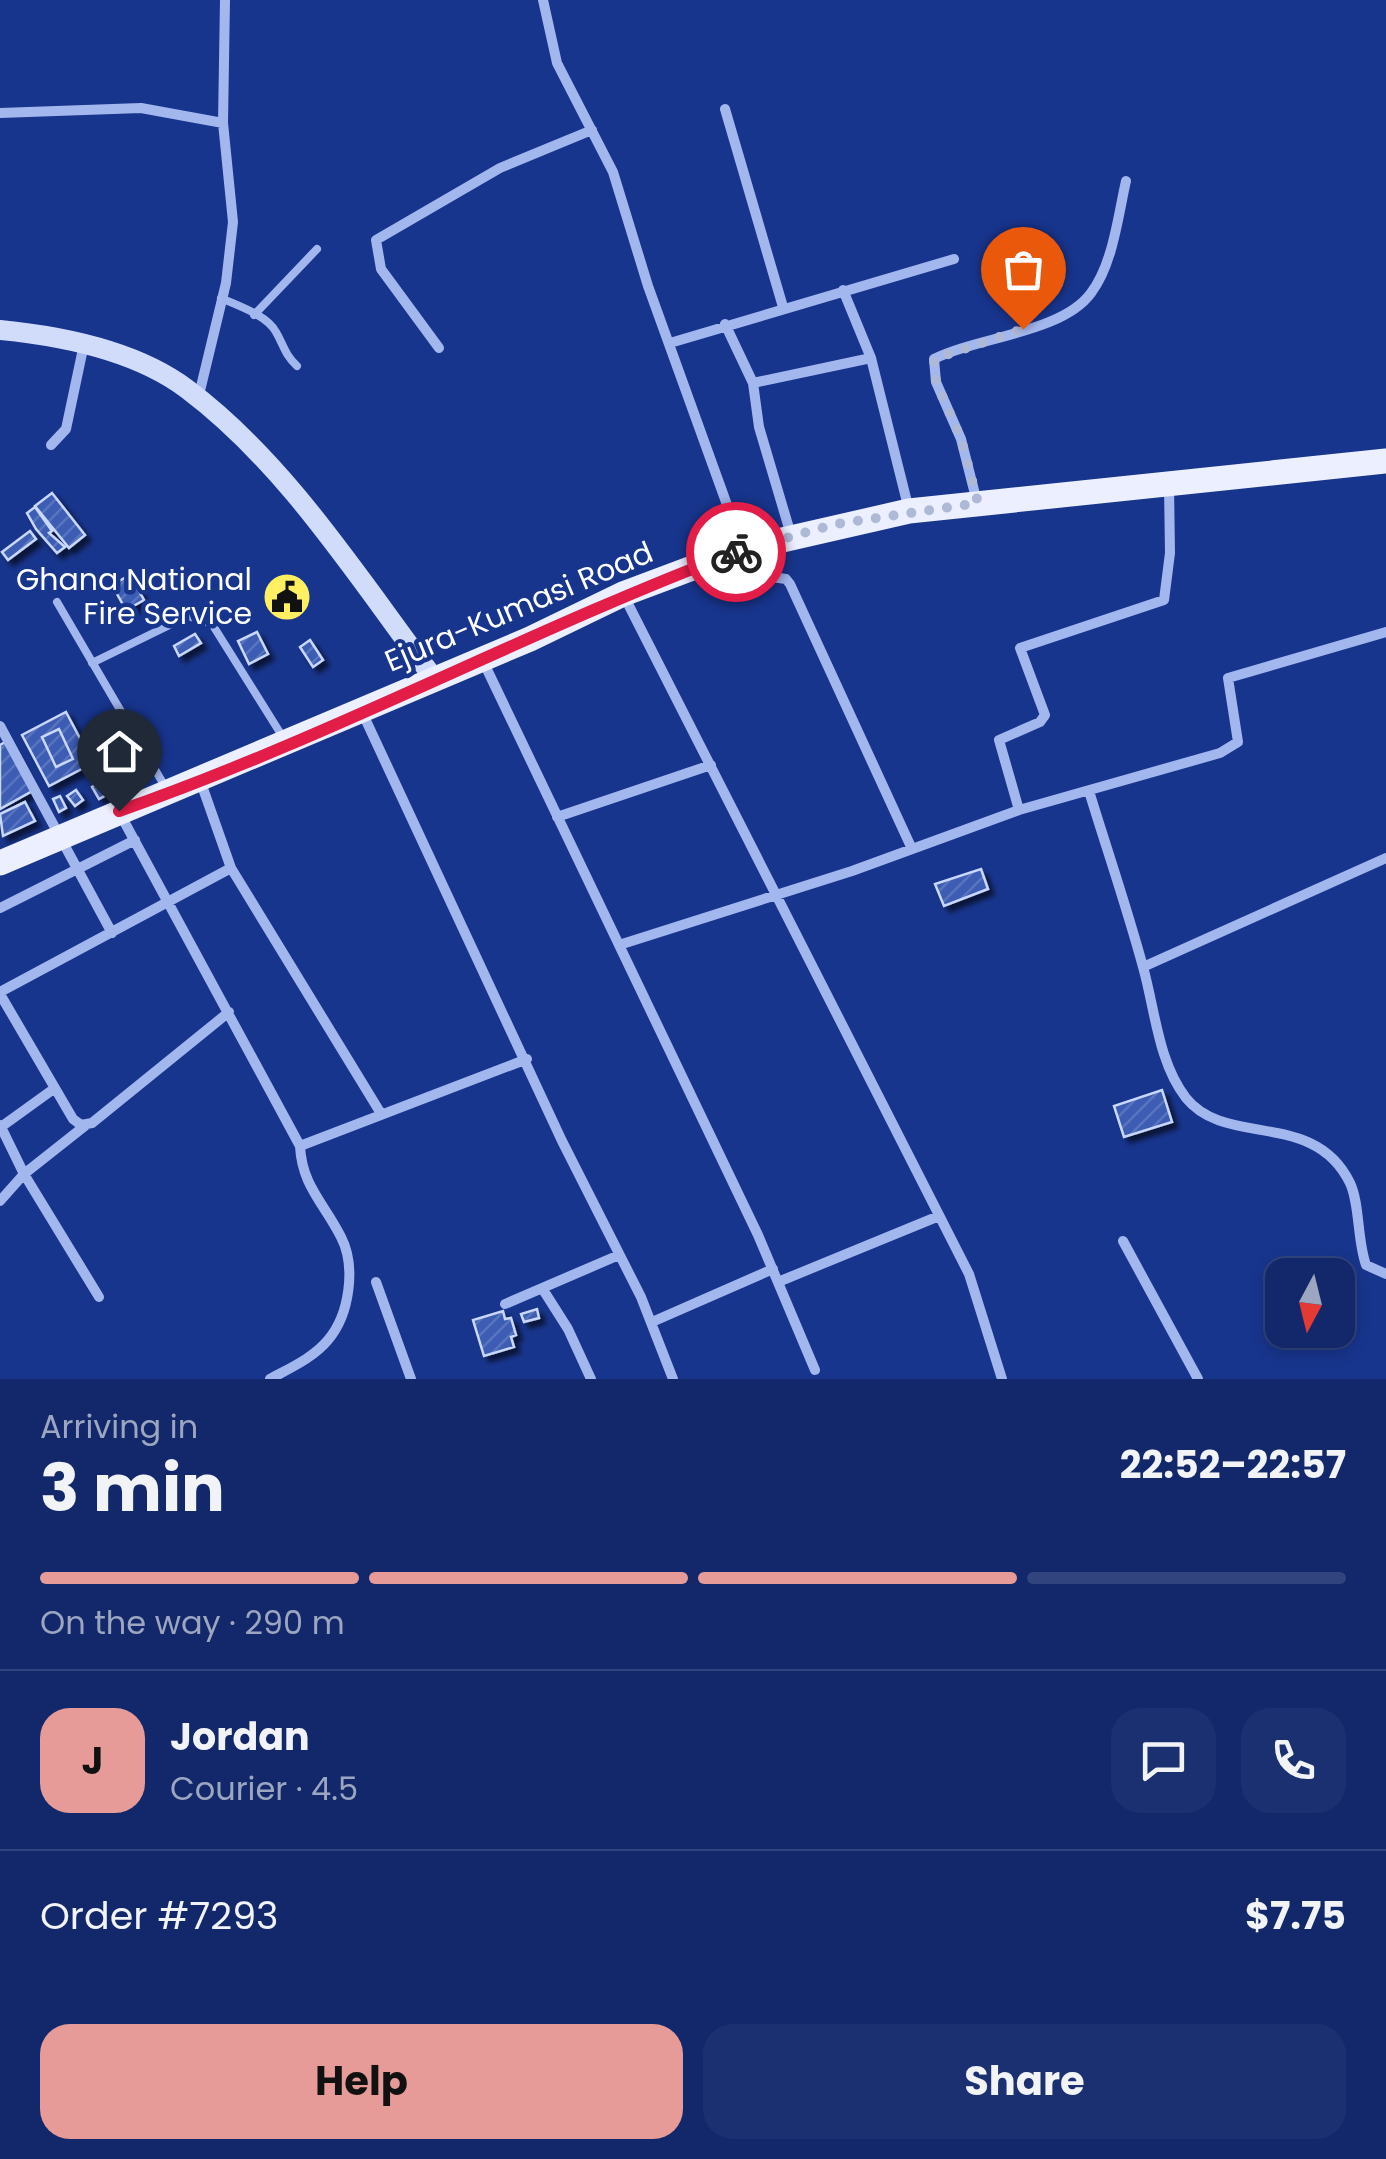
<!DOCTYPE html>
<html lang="en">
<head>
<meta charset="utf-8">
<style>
	:root { --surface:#12286a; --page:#1b3070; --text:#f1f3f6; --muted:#9ca6c1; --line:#31447e; --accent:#e69b98 }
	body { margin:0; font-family:Poppins,sans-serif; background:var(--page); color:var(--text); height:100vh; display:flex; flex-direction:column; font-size:38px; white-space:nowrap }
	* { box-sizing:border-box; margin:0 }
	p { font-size:32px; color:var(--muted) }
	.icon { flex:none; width:55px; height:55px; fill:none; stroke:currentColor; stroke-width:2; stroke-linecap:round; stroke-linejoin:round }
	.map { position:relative; height:1379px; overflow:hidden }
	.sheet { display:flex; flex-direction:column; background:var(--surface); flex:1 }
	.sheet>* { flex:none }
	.needle { width:65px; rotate:187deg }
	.buttons { position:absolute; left:1265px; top:1258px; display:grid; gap:20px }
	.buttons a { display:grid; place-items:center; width:90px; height:90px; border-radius:20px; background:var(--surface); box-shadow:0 5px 15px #0003,0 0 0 2px var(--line); font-size:50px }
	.pin { position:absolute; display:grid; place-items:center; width:85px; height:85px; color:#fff; margin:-102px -42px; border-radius:50% 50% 50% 0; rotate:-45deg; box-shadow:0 0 10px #0007 }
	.pin .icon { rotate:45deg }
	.courier { position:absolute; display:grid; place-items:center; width:100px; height:100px; margin:-50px; border:8px solid #e11d48; border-radius:50%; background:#fff; color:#222; box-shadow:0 2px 12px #0007 }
	.overview em { font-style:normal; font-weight:700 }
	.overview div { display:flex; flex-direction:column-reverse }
	.overview { display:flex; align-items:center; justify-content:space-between; height:170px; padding:0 40px }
	h1 { font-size:65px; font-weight:700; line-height:75px }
	.bar { display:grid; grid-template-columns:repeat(4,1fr); gap:15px 10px; align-content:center; height:120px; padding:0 40px }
	.bar i { height:12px; border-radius:8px; background:var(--line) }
	.bar .on { background:var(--accent) }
	.bar p { grid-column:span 4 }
	.line { display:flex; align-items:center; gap:25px; padding:0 40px; border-top:2px solid var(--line) }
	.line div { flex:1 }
	.round { display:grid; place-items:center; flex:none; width:105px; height:105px; border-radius:30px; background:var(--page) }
	.button { display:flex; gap:20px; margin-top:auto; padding:20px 40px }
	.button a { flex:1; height:115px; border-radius:30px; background:var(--accent); color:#111; font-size:40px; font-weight:700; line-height:115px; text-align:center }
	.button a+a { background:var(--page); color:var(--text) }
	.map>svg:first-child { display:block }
	.building { fill:url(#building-hatch); stroke:#c9d7fb; stroke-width:2.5; fill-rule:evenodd; filter:url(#shadow) }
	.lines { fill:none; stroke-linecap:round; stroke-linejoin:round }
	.lane { stroke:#a3b7ef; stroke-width:8 }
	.street { stroke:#a3b7ef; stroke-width:10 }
	.secondary { stroke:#d1dbfa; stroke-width:20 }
	.primary { stroke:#ebefff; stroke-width:25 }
	.done { stroke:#aeb8d7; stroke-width:10; stroke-dasharray:0 18 }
	.route { stroke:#e11d48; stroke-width:12 }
	.labels { text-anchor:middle; stroke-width:9; stroke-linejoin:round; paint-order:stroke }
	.poi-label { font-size:30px; fill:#fff; stroke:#18358d; text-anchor:end }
	.street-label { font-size:30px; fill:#fff; stroke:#18358d }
</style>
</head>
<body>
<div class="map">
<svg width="1386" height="1379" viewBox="0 0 1386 1379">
	<defs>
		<pattern id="building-hatch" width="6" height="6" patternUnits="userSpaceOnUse" patternTransform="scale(2.5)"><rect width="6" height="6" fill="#3c5bb4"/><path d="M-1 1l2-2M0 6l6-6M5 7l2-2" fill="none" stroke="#5974bf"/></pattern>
		<filter id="shadow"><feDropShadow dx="5.5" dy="5.5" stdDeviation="2.5" flood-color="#0009"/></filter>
	</defs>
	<rect width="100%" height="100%" fill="#18358d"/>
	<path class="building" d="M52 493 85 535 69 548 35 506Z
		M35 507 52 531 49 533 65 547 57 553 36 529 27 513Z
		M30 531 36 539 8 560 2 552Z
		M130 575 144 600 126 610 112 585Z
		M257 632 268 654 249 664 238 641Z
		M195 634 201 643 179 656 174 646Z
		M310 640 323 660 313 667 300 647Z
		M66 712 93 763 49 786 22 735ZM59 729 73 759 56 767 42 737Z
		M59 729 73 759 56 767 42 737Z
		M7 741 34 790 0 809V745Z
		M117 751 126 769 109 777 100 759Z
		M109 777 117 789 99 799 92 787Z
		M128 778 134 789 127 792 121 782Z
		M76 790 83 800 75 806 67 796Z
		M60 796 66 808 59 812 53 799Z
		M25 802 35 821 3 836 0 814Z
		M981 869 988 889 944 906 935 884Z
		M1162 1090 1172 1122 1124 1137 1114 1106Z
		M537 1309 539 1318 524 1322 521 1314Z
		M503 1311 505 1319 511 1318 516 1335 511 1337 514 1347 484 1356 473 1320Z"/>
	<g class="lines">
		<path class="lane" d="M221 298C238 306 267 315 276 332 284 346 285 355 297 366
			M254 315 317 249
			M57 602 167 790
			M92 663 188 616 212 624 284 739"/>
		<path class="street" d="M543 0 557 63 613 172 648 286 743 549 765 576 786 579 790 584 912 849
			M725 109 783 307
			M0 113 141 108 223 123
			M843 290 871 358 909 510
			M725 324 753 383 759 427 791 535
			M670 343 954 259
			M439 348 381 269 376 240 500 168 592 130
			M753 383 871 358
			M198 399 226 283 233 222 223 123 225 0
			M51 445 66 429 84 344
			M977 502 961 439 936 382 934 359C977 337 1062 333 1091 293 1113 264 1118 216 1126 181
			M623 594 969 1274 1002 1379
			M482 659 758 1235 815 1370
			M362 712 562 1141 641 1297 673 1379
			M0 726 112 933
			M200 780 231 868 380 1112
			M1089 791C1107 850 1127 908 1143 967 1155 1009 1158 1062 1186 1098 1226 1148 1314 1109 1350 1183 1360 1204 1357 1240 1366 1265L1386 1274
			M1019 810 999 740 1040 722 1045 715 1020 648 1164 600 1170 553 1169 486
			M119 812 300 1146C302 1186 324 1203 341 1237 356 1266 350 1314 328 1340 313 1358 290 1368 270 1379
			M557 817 711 765
			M0 908 135 840
			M619 945 852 871 1019 810 1220 753 1238 742 1228 678 1386 632
			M1143 967 1386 858
			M0 992 231 868
			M0 994 73 1119 81 1125 92 1123 229 1012
			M0 1125 24 1174 0 1201
			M86 1125 24 1174 99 1297
			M1 1127 55 1088
			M300 1146 527 1059
			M1123 1241 1198 1379
			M376 1282 411 1379
			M778 1282 939 1216
			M542 1288 568 1329 591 1379
			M505 1304 619 1255
			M652 1322 773 1269"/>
		<path class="secondary" d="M0 330C62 336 135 350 187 389 287 464 358 578 433 677"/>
		<path class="primary" d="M0 863 530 639 623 594 743 549 909 511 1386 461"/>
	</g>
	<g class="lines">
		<path class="done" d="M736 552 836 524 978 503 961 439 936 382 934 359 1023 329"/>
		<path class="route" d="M119 811C329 738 527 631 736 552"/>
	</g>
	<defs>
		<g id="civic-disc" transform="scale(2.5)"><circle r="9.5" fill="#ffef61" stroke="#18358d"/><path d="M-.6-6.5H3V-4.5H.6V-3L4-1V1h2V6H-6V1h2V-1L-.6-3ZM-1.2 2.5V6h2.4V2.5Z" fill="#111"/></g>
	</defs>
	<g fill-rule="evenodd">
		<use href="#civic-disc" x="287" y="597"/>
	</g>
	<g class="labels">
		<g class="poi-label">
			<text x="252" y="590">Ghana National<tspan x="252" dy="34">Fire Service</tspan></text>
		</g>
		<g class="street-label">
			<text transform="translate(519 607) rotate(-23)" y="10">Ejura-Kumasi Road</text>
		</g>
	</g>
</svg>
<div class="buttons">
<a><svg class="needle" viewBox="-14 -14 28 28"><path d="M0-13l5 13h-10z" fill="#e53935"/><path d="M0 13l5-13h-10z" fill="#9ca6c1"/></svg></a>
</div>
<div class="pin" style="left:1023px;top:329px;background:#ea580c"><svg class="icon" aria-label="bag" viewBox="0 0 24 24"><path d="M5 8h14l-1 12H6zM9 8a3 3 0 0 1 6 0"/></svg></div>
<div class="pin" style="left:119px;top:811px;background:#1f2937"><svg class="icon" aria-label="home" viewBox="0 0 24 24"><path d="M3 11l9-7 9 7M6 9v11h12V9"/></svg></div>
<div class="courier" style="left:736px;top:552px"><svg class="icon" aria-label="bike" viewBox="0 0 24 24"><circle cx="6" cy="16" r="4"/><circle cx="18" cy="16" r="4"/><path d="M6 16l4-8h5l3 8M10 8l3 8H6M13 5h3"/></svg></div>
</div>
<section class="sheet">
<div class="overview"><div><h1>3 min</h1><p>Arriving in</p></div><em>22:52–22:57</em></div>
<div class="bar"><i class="on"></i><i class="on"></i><i class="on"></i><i></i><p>On the way · 290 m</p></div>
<div class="line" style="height:180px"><b class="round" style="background:var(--accent);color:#111">J</b><div><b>Jordan</b><p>Courier · 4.5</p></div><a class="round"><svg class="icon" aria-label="chat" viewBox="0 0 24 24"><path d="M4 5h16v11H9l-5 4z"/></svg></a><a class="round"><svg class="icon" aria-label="phone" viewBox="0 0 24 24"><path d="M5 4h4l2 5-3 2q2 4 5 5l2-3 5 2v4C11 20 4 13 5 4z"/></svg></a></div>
<div class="line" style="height:130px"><div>Order #7293</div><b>$7.75</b></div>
<div class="button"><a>Help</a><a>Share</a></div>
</section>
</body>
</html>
